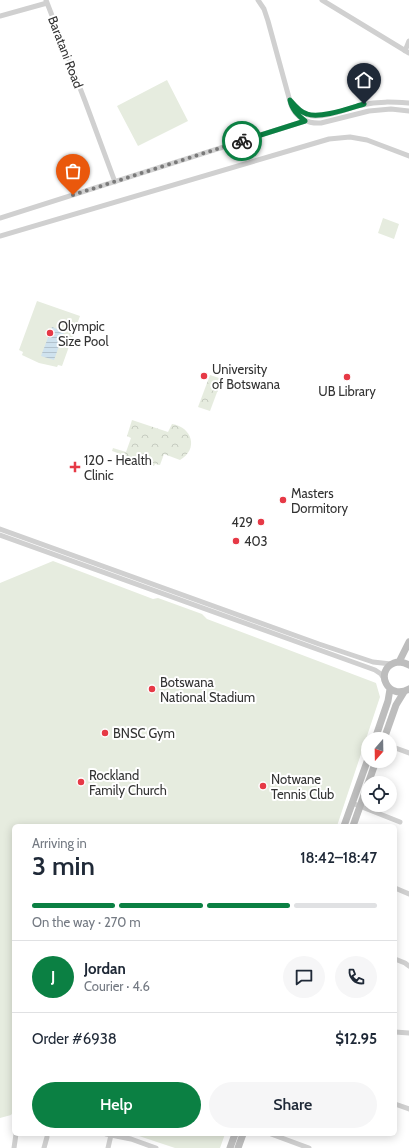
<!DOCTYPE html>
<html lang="en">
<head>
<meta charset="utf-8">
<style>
	:root { --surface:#fff; --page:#f6f6f7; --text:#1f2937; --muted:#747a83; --line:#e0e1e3; --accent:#0b8043 }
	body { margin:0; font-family:Cabin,sans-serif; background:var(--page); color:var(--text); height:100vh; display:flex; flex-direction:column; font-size:15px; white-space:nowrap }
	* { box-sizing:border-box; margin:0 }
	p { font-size:13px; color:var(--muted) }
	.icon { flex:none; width:22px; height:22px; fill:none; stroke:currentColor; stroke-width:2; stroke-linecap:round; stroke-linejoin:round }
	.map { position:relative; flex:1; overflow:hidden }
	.details { position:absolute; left:12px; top:824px; width:385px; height:312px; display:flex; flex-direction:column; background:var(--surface); border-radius:6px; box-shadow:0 2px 10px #0003 }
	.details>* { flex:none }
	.needle { width:26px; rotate:200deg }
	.controls { position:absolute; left:361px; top:732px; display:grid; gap:8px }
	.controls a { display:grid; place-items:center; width:36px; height:36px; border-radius:50%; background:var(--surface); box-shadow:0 2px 10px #0003; font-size:20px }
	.pin { position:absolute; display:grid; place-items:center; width:34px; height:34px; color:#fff; margin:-41px -17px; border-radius:50% 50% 50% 0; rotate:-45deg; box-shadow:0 0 4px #0007 }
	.pin .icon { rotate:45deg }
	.courier { position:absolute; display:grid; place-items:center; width:40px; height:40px; margin:-20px; border:3px solid #0b8043; border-radius:50%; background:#fff; color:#222; box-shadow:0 1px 5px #0007 }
	.overview em { font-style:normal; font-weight:600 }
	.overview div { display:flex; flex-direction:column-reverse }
	.overview { display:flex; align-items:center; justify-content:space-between; height:68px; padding:0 20px }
	h1 { font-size:26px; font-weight:600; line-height:30px }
	.bar { display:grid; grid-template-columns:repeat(4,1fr); gap:6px 4px; align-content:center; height:48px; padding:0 20px }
	.bar i { height:5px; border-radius:3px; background:var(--line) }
	.bar .current { background:var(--accent) }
	.bar p { grid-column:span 4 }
	.line { display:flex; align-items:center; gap:10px; padding:0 20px; border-top:1px solid var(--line) }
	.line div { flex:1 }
	.round { display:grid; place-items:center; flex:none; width:42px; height:42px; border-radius:21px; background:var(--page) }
	.cta { display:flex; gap:8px; margin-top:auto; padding:8px 20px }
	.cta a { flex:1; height:46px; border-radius:24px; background:var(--accent); color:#fff; font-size:16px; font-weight:600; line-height:46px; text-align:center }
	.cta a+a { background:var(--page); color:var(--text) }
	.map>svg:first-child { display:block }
	.forest { fill:url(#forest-crowns) }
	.garden { fill:#e6ecdf }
	.water { fill:url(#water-rules) }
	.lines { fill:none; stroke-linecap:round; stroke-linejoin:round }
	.street { stroke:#d0d0d0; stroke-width:5 }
	.secondary { stroke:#bdbdbd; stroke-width:7 }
	.done { stroke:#7a7a7a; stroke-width:4; stroke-dasharray:0 7.2 }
	.route { stroke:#0b8043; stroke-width:5 }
	.poi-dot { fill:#e63946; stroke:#fff; stroke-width:1.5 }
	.labels { text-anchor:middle; stroke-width:4; stroke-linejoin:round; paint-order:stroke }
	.street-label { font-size:13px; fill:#333; stroke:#fff }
	.poi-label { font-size:13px; fill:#333; stroke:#fff; text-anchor:start }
</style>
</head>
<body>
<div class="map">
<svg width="409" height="1148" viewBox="0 0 409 1148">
	<defs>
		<pattern id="forest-crowns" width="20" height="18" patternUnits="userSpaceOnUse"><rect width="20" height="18" fill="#e6ecdf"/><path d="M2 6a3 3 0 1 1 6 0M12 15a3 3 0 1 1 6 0" fill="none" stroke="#c6cbc0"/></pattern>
		<pattern id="water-rules" width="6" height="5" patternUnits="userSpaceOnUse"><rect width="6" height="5" fill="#cfe2ee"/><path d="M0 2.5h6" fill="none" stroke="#b2c2cd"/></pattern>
	</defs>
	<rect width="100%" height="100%" fill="#fff"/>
	<path class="forest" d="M210 375 222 379 210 411 198 407Z
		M132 420 168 432 172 424C192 427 199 449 180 460L164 454 160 465 155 464 154 466 112 451 113 448 126 452 131 438 127 436Z"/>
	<path class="garden" d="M167 80 188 121 138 146 117 106Z
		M383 218 399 224 394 239 378 233Z
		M37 301 80 316 62 366 58 365 57 367 39 363 22 355 23 352 19 350Z
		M53 561 153 599 158 598 202 614 207 619 376 683 380 697 337 826H14V1111L11 1115 0 1118V583Z
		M133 1134H225L220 1148H175Z"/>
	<path class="water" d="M52 327 64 332 54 360 41 356Z"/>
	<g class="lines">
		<path class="street" d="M46 0 85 101 115 182
			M258 0 264 9 268 21 291 105C296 118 308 124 321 123L369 111 391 109 409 111
			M322 0 409 53
			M0 16 47 3
			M405 51 409 41
			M291 101C297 107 304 116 314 116 330 117 347 108 362 105 378 101 393 102 409 103
			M0 218 305 121
			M0 236 329 139 350 137 367 140 409 156
			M0 529 319 644 373 662 391 664
			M0 535 375 670 381 674 384 679
			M390 746 409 753
			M352 803 400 822
			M395 888 409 894
			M395 959 405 963 409 966
			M395 1032 409 1033
			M395 1104 409 1109
			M106 1134 131 1139 156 1148
			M271 1134 309 1148
			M14 1148 16 1134
			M44 1148 47 1137
			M108 1148 111 1135"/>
		<path class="secondary" d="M399 662 409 642
			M409 665C404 662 399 661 394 663 374 671 388 701 409 689
			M375 739 388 701 390 689
			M384 739 396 705 404 692
			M344 826 368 759
			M353 826 376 761
			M230 1148 235 1134
			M238 1148 243 1134"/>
	</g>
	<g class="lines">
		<path class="done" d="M73 195 242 141"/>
		<path class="route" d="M242 141 305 121C298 115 292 110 290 100 295 106 300 112 307 114 320 119 350 108 364 104"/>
	</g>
	<g class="poi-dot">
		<circle cx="50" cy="333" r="4"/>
		<circle cx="204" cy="376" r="4"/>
		<circle cx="347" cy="377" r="4"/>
		<path d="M73 461h4v4h4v4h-4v4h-4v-4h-4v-4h4z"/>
		<circle cx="283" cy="500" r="4"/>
		<circle cx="261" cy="522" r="4"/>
		<circle cx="236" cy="541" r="4"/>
		<circle cx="152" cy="689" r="4"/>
		<circle cx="105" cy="733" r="4"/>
		<circle cx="81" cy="782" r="4"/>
		<circle cx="263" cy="786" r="4"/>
	</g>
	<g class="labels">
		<g class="street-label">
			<text transform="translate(66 52) rotate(69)" y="5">Baratani Road</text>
		</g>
		<g class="poi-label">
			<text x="58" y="331">Olympic<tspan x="58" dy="15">Size Pool</tspan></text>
			<text x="212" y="374">University<tspan x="212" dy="15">of Botswana</tspan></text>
			<text x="347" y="396" text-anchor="middle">UB Library</text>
			<text x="84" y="465">120 - Health<tspan x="84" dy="15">Clinic</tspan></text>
			<text x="291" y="498">Masters<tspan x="291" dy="15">Dormitory</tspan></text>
			<text x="253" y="527" text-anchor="end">429</text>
			<text x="244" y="546">403</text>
			<text x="160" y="687">Botswana<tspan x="160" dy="15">National Stadium</tspan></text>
			<text x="113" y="738">BNSC Gym</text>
			<text x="89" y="780">Rockland<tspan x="89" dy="15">Family Church</tspan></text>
			<text x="271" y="784">Notwane<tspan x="271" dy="15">Tennis Club</tspan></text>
		</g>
	</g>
</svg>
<div class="controls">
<a><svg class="needle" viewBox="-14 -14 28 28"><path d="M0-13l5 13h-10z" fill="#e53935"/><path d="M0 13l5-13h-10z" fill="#747a83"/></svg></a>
<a><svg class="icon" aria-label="locate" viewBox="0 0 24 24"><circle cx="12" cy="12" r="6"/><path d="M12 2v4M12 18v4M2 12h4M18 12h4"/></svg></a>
</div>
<div class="pin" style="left:73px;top:195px;background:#ea580c"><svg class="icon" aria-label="bag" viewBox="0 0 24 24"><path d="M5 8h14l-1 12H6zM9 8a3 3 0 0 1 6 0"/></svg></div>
<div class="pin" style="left:364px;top:104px;background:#1f2937"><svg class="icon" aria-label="home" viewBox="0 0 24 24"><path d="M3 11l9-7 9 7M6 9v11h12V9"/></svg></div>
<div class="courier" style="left:242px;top:141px"><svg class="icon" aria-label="bike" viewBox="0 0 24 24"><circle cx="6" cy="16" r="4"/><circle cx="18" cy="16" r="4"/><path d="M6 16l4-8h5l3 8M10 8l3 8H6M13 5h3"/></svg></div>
<section class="details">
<div class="overview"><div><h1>3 min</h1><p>Arriving in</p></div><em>18:42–18:47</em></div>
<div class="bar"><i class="current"></i><i class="current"></i><i class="current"></i><i></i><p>On the way · 270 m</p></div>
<div class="line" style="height:72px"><b class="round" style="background:var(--accent);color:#fff">J</b><div><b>Jordan</b><p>Courier · 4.6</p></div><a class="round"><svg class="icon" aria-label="chat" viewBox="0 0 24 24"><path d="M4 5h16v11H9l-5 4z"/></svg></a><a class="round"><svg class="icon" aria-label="phone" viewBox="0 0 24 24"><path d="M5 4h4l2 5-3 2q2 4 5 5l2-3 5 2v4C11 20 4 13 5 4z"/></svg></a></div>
<div class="line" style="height:52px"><div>Order #6938</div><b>$12.95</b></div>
<div class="cta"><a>Help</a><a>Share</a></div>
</section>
</div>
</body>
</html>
